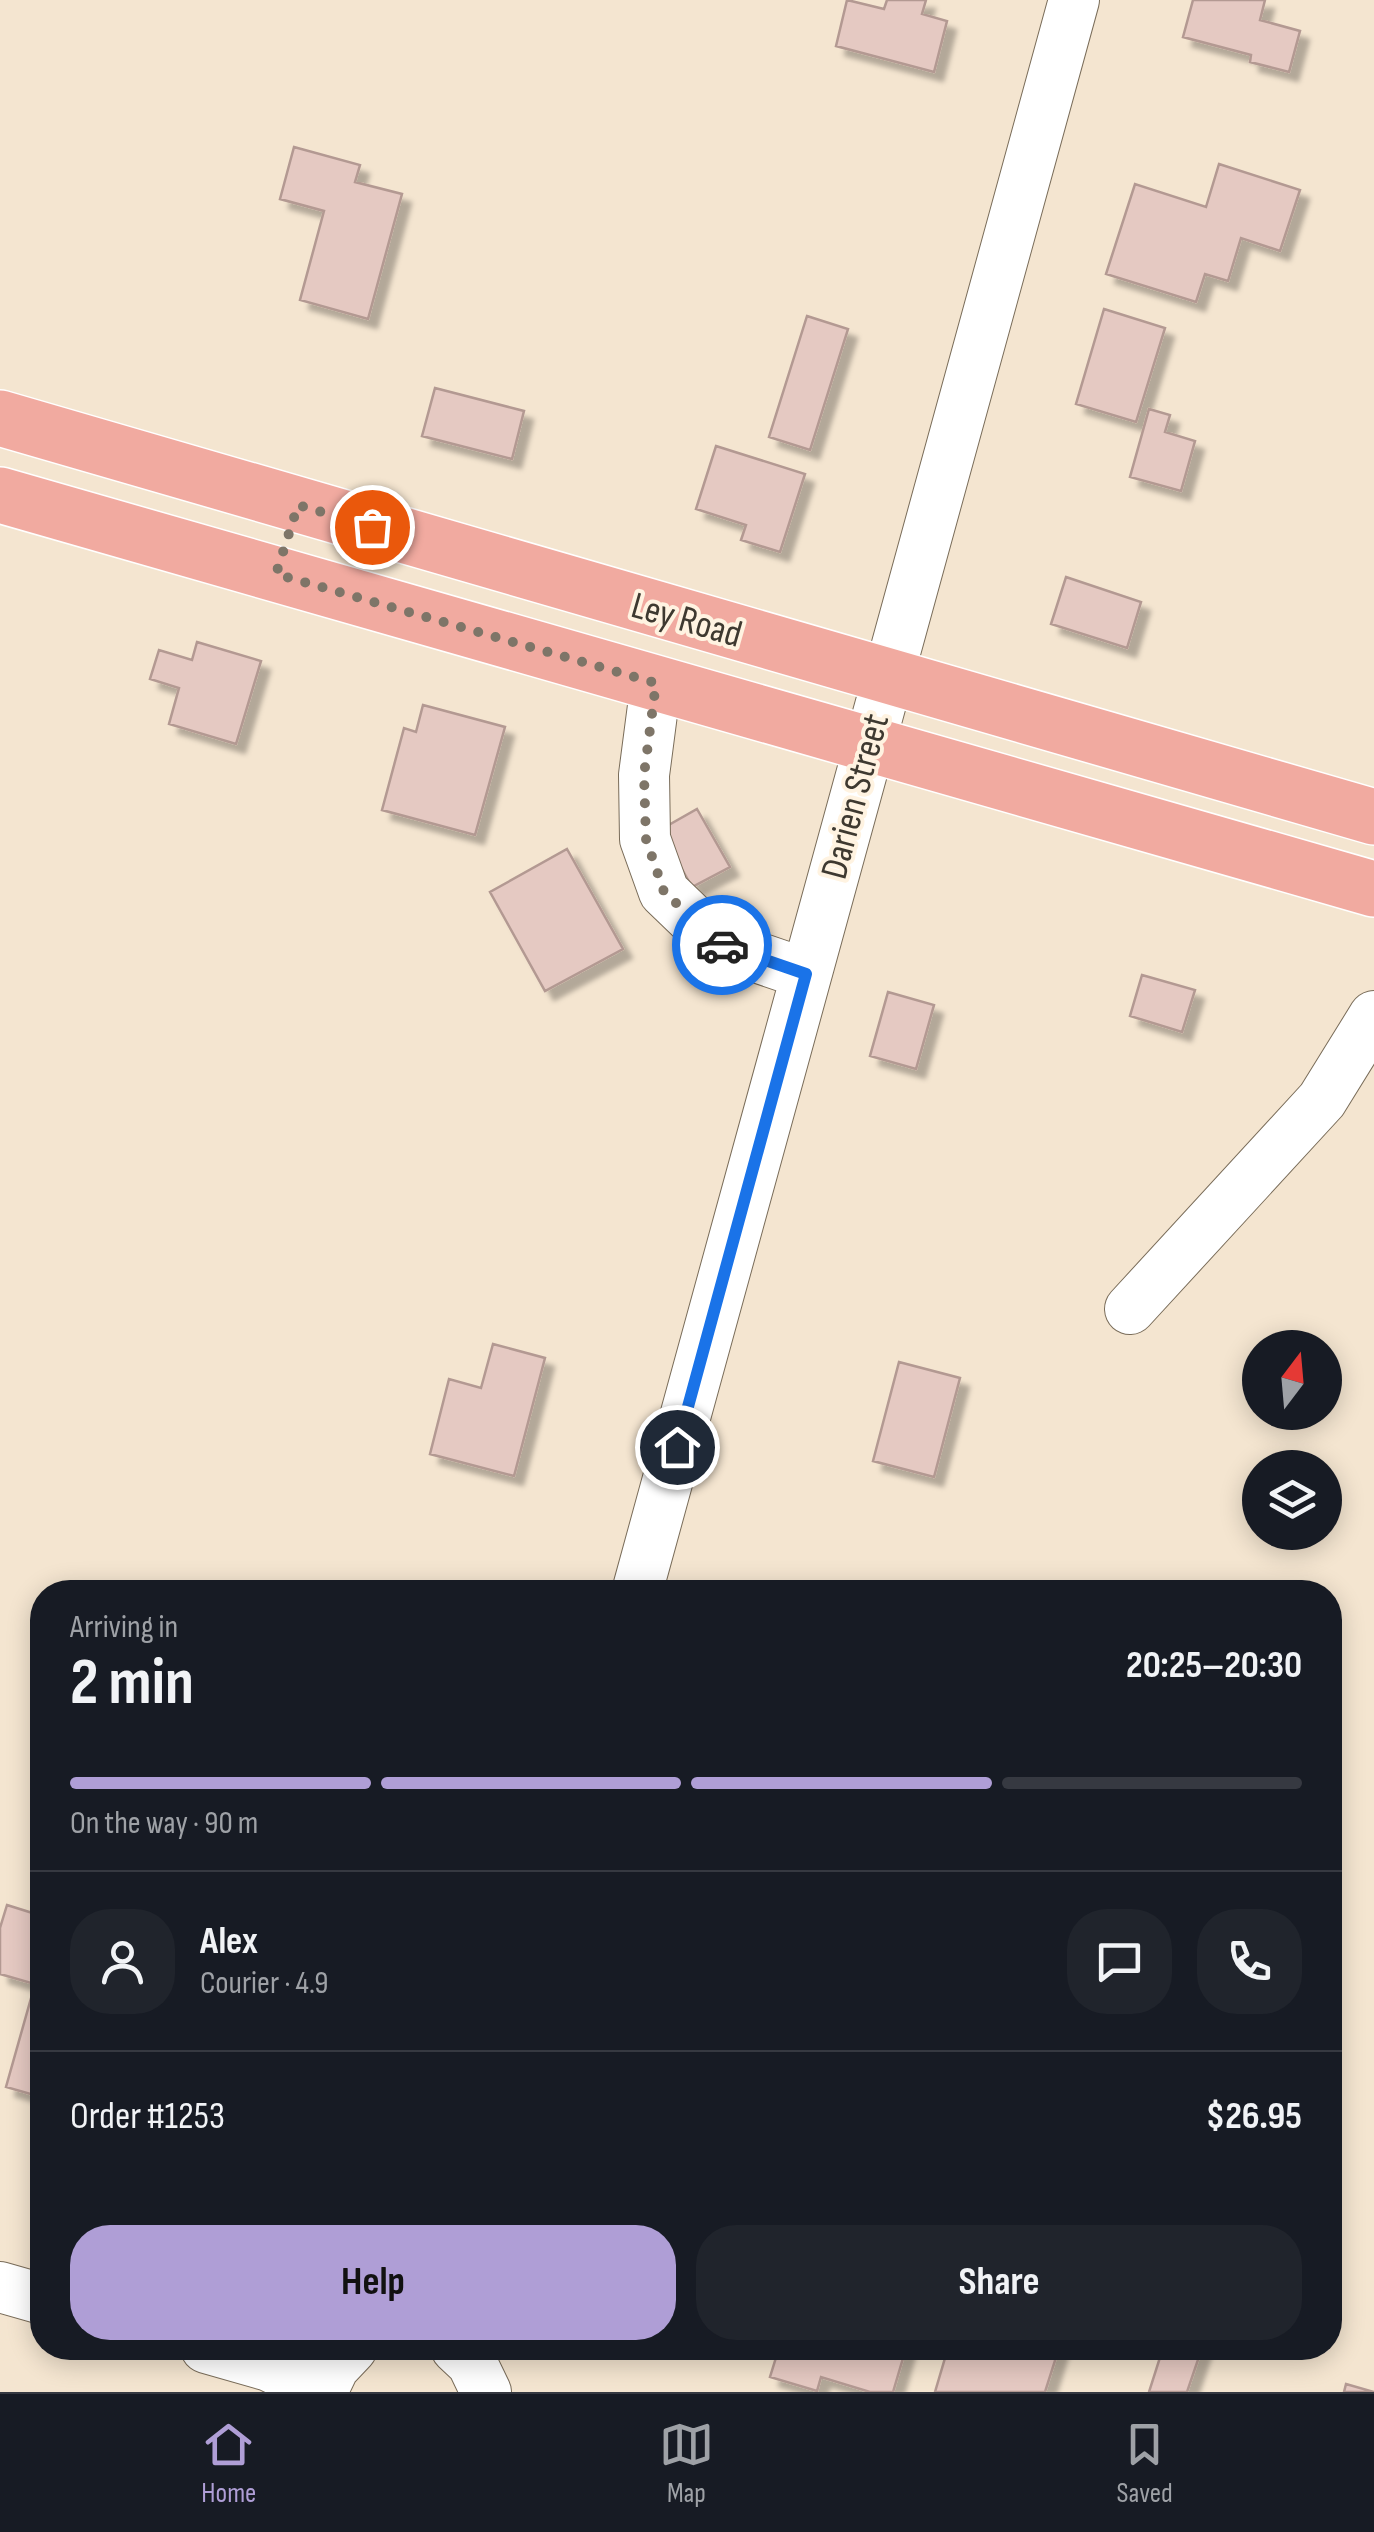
<!DOCTYPE html>
<html lang="en">
<head>
<meta charset="utf-8">
<style>
	:root { --surface:#171b24; --page:#20242c; --text:#f1f3f6; --muted:#9ea1a6; --line:#363941; --accent:#af9ed6 }
	body { margin:0; font-family:"Sofia Sans Condensed",sans-serif; background:var(--page); color:var(--text); height:100vh; display:flex; flex-direction:column; font-size:38px; white-space:nowrap }
	* { box-sizing:border-box; margin:0 }
	p { font-size:32px; color:var(--muted) }
	.icon { flex:none; width:55px; height:55px; fill:none; stroke:currentColor; stroke-width:2; stroke-linecap:round; stroke-linejoin:round }
	.map { position:relative; flex:1; overflow:hidden }
	.details { position:absolute; left:30px; top:1580px; width:1312px; height:780px; display:flex; flex-direction:column; background:var(--surface); border-radius:40px; box-shadow:0 5px 25px #0003 }
	.details>* { flex:none }
	.needle { width:65px; rotate:16deg }
	.controls { position:absolute; left:1242px; top:1330px; display:grid; gap:20px }
	.controls a { display:grid; place-items:center; width:100px; height:100px; border-radius:50%; background:var(--surface); box-shadow:0 5px 25px #0003; font-size:50px }
	.pin { position:absolute; display:grid; place-items:center; width:85px; height:85px; color:#fff; margin:-42px; border:5px solid #fff; border-radius:50%; box-shadow:0 2px 10px #0007 }
	.courier { position:absolute; display:grid; place-items:center; width:100px; height:100px; margin:-50px; border:8px solid #1a73e8; border-radius:50%; background:#fff; color:#222; box-shadow:0 2px 12px #0007 }
	.head em { font-style:normal; font-weight:700 }
	.head div { display:flex; flex-direction:column-reverse }
	.head { display:flex; align-items:center; justify-content:space-between; height:170px; padding:0 40px }
	h1 { font-size:65px; font-weight:700; line-height:75px }
	.bar { display:grid; grid-template-columns:repeat(4,1fr); gap:15px 10px; align-content:center; height:120px; padding:0 40px }
	.bar i { height:12px; border-radius:8px; background:var(--line) }
	.bar .on { background:var(--accent) }
	.bar p { grid-column:span 4 }
	.line { display:flex; align-items:center; gap:25px; padding:0 40px; border-top:2px solid var(--line) }
	.line div { flex:1 }
	.round { display:grid; place-items:center; flex:none; width:105px; height:105px; border-radius:40px; background:var(--page) }
	.action { display:flex; gap:20px; margin-top:auto; padding:20px 40px }
	.action a { flex:1; height:115px; border-radius:40px; background:var(--accent); color:#111; font-size:40px; font-weight:700; line-height:115px; text-align:center }
	.action a+a { background:var(--page); color:var(--text) }
	.tabs { display:flex; justify-content:space-around; align-items:center; height:140px; border-top:2px solid var(--line); background:var(--surface); font-size:28px; color:var(--muted) }
	.tabs a { display:grid; justify-items:center; gap:5px }
	.tabs .on { color:var(--accent) }
	.map>svg:first-child { display:block }
	.building { fill:#e5c9c2; stroke:#b39992; stroke-width:2.5; filter:url(#shadow) }
	.lines { fill:none; stroke-linecap:round; stroke-linejoin:round }
	.minor-casing { stroke:#796c59; stroke-width:52 }
	.major-casing { stroke:#fff; stroke-width:58 }
	.minor { stroke:#fff; stroke-width:50 }
	.major { stroke:#f1aaa0; stroke-width:55 }
	.done { stroke:#7e7568; stroke-width:10; stroke-dasharray:0 18 }
	.route { stroke:#1a73e8; stroke-width:12 }
	.labels { text-anchor:middle; stroke-width:8; stroke-linejoin:round; paint-order:stroke }
	.street-label { font-size:38px; fill:#3e3930; stroke:#fff3e1 }
</style>
</head>
<body>
<div class="map">
<svg width="1374" height="2392" viewBox="0 0 1374 2392">
	<defs>
		<filter id="shadow"><feDropShadow dx="9" dy="9" stdDeviation="2.5" flood-color="#0004"/></filter>
	</defs>
	<rect width="100%" height="100%" fill="#f4e5d0"/>
	<path class="building" d="M847 0 884 9 887 0H926L922 14 947 21 934 72 836 46Z
		M1193 0H1265L1260 20 1300 31 1289 72 1250 62 1251 55 1183 37Z
		M294 147 360 165 355 182 402 194 368 319 300 300 324 211 280 199Z
		M1219 164 1300 190 1280 251 1241 238 1228 281 1205 274 1196 302 1106 274 1135 184 1206 207Z
		M1104 309 1165 328 1136 422 1076 404Z
		M807 316 848 329 810 450 769 437Z
		M435 388 524 411 512 459 422 436Z
		M1149 409 1170 415 1165 432 1195 441 1181 491 1130 477Z
		M716 446 805 474 780 552 741 540 746 525 696 509Z
		M1066 577 1141 602 1127 648 1051 624Z
		M197 642 261 661 236 744 169 724 179 688 150 679 159 650 192 660Z
		M423 705 505 727 475 835 382 810 404 728 416 732Z
		M697 809 730 867 692 887 660 830Z
		M567 849 623 949 545 991 490 892Z
		M1142 975 1195 990 1182 1032 1130 1016Z
		M888 992 934 1005 916 1069 870 1056Z
		M493 1344 545 1358 514 1476 430 1454 449 1379 481 1388Z
		M899 1362 960 1378 934 1477 873 1461Z
		M7 1905 42 1916V2080L39 2079 34 2095 6 2087 35 1984 0 1974V1928Z
		M779 2348H906L893 2392H870L821 2377 817 2391 770 2377Z
		M948 2348H1059L1045 2392H935Z
		M1163 2348H1202L1187 2392H1149Z
		M1346 2384 1374 2392H1344Z"/>
	<g class="lines">
		<g class="minor-casing">
			<path id="minor" d="M656 683 644 775 645 839 664 892 718 944 806 974
				M1130 1309 1322 1100 1374 1016
				M637 1592 1074 0
				M0 2287 42 2299
				M206 2348 269 2366 322 2392
				M456 2348 472 2363 486 2392
				M322 2392 334 2367 352 2348"/>
		</g>
		<g class="major-casing">
			<path id="major" d="M0 418 1374 817
				M0 495 1374 889"/>
		</g>
		<use href="#minor" class="minor"/>
		<use href="#major" class="major"/>
	</g>
	<g class="lines">
		<path class="done" d="M372 527 298 505 276 574 656 683 644 775 646 839 664 892 722 945"/>
		<path class="route" d="M677 1447 806 974 722 945"/>
	</g>
	<g class="labels">
		<g class="street-label">
			<text transform="translate(687 619) rotate(16)" y="13">Ley Road</text>
			<text transform="translate(854 796) rotate(-75)" y="13">Darien Street</text>
		</g>
	</g>
</svg>
<div class="controls">
<a><svg class="needle" viewBox="-14 -14 28 28"><path d="M0-13l5 13h-10z" fill="#e53935"/><path d="M0 13l5-13h-10z" fill="#9ea1a6"/></svg></a>
<a><svg class="icon" aria-label="layers" viewBox="0 0 24 24"><path d="M12 4l9 5-9 5-9-5zM3 14l9 5 9-5"/></svg></a>
</div>
<div class="pin" style="left:372px;top:527px;background:#ea580c"><svg class="icon" aria-label="bag" viewBox="0 0 24 24"><path d="M5 8h14l-1 12H6zM9 8a3 3 0 0 1 6 0"/></svg></div>
<div class="pin" style="left:677px;top:1447px;background:#1f2937"><svg class="icon" aria-label="home" viewBox="0 0 24 24"><path d="M3 11l9-7 9 7M6 9v11h12V9"/></svg></div>
<div class="courier" style="left:722px;top:945px"><svg class="icon" aria-label="car" viewBox="0 0 24 24"><path d="M5 17H2v-5l4-1 3-4h7l3 4 3 1v5h-3M9 17h6M6 11h13"/><circle cx="7" cy="17" r="2"/><circle cx="17" cy="17" r="2"/></svg></div>
<section class="details">
<div class="head"><div><h1>2 min</h1><p>Arriving in</p></div><em>20:25–20:30</em></div>
<div class="bar"><i class="on"></i><i class="on"></i><i class="on"></i><i></i><p>On the way · 90 m</p></div>
<div class="line" style="height:180px"><a class="round"><svg class="icon" aria-label="person" viewBox="0 0 24 24"><circle cx="12" cy="8" r="4"/><path d="M4 21q1-7 8-7t8 7"/></svg></a><div><b>Alex</b><p>Courier · 4.9</p></div><a class="round"><svg class="icon" aria-label="chat" viewBox="0 0 24 24"><path d="M4 5h16v11H9l-5 4z"/></svg></a><a class="round"><svg class="icon" aria-label="phone" viewBox="0 0 24 24"><path d="M5 4h4l2 5-3 2q2 4 5 5l2-3 5 2v4C11 20 4 13 5 4z"/></svg></a></div>
<div class="line" style="height:130px"><div>Order #1253</div><b>$26.95</b></div>
<div class="action"><a>Help</a><a>Share</a></div>
</section>
</div>
<nav class="tabs">
<a class="on"><svg class="icon" aria-label="home" viewBox="0 0 24 24"><path d="M3 11l9-7 9 7M6 9v11h12V9"/></svg>Home</a>
<a><svg class="icon" aria-label="map" viewBox="0 0 24 24"><path d="M3 6l6-2 6 2 6-2v14l-6 2-6-2-6 2zM9 4v14M15 6v14"/></svg>Map</a>
<a><svg class="icon" aria-label="saved" viewBox="0 0 24 24"><path d="M7 4h10v16l-5-4-5 4z"/></svg>Saved</a>
</nav>
</body>
</html>
